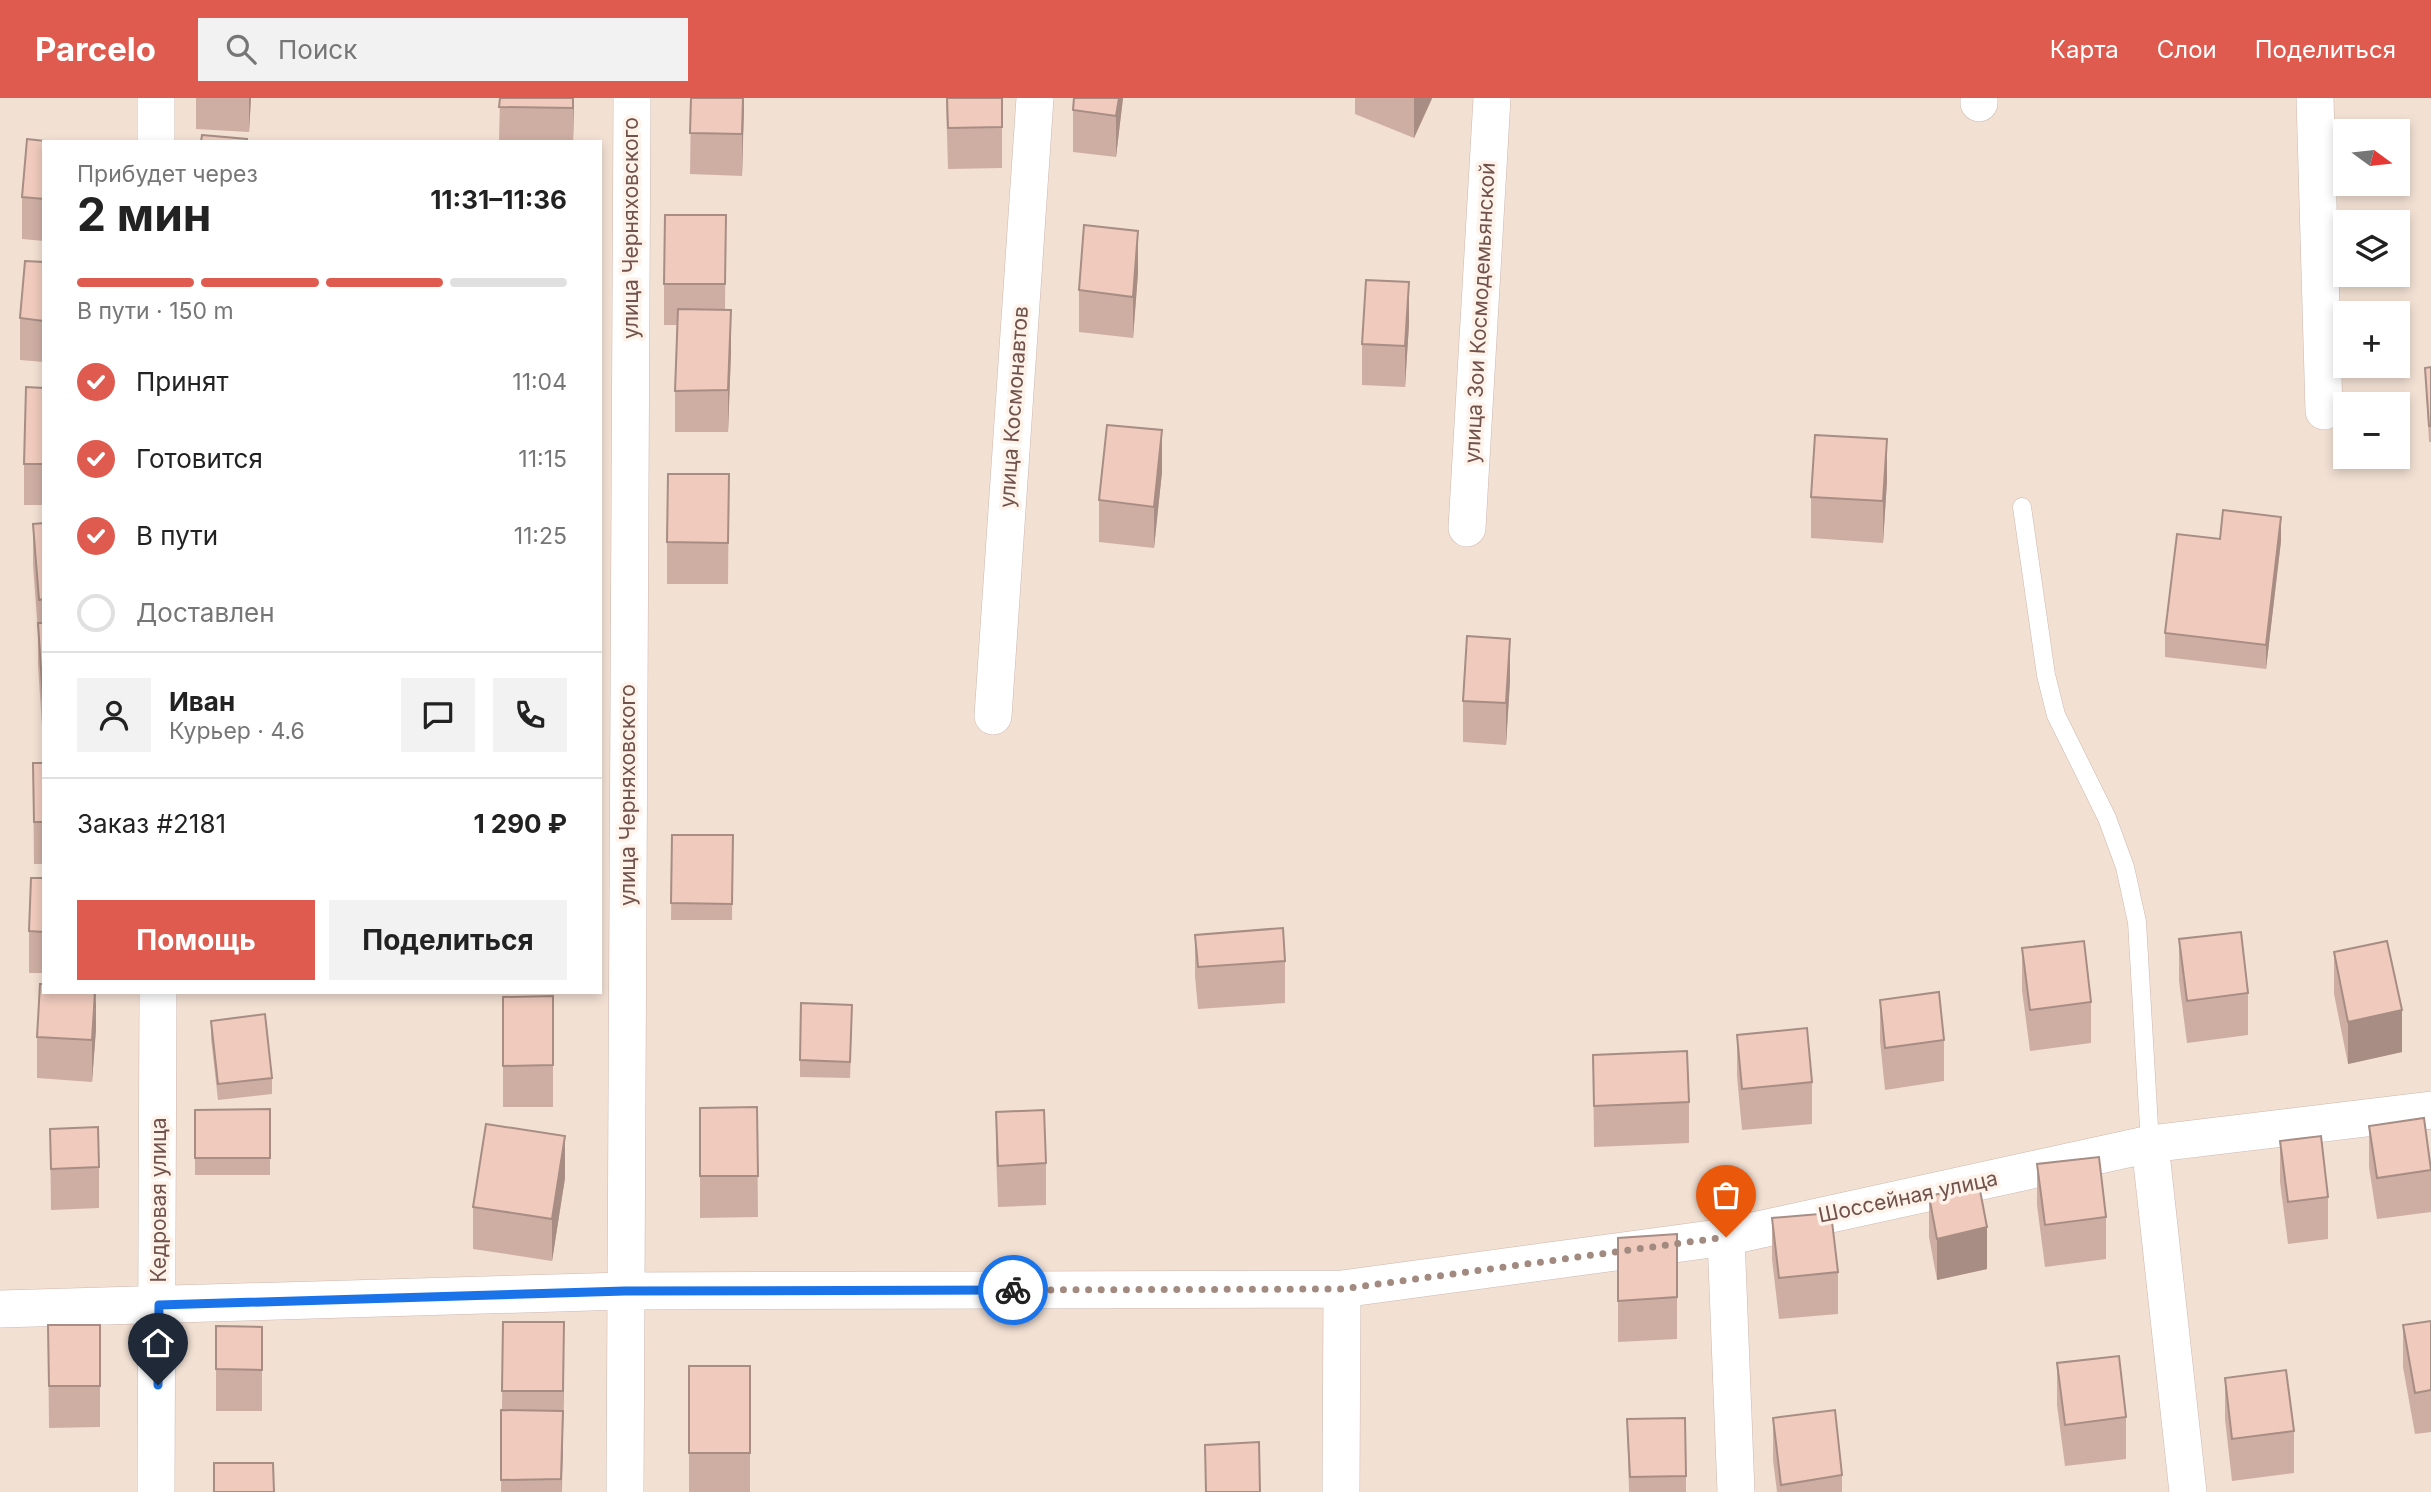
<!DOCTYPE html>
<html lang="ru">
<head>
<meta charset="utf-8">
<style>
	:root { --surface:#fff; --page:#f2f2f2; --text:#222; --muted:#767676; --line:#e0e0e0; --accent:#df5a4f }
	body { margin:0; font-family:Inter,sans-serif; background:var(--page); color:var(--text); height:100vh; display:flex; flex-direction:column; font-size:26px; white-space:nowrap }
	* { box-sizing:border-box; margin:0 }
	p { font-size:23px; color:var(--muted) }
	.icon { flex:none; width:38px; height:38px; fill:none; stroke:currentColor; stroke-width:2; stroke-linecap:round; stroke-linejoin:round }
	.map { position:relative; flex:1; overflow:hidden }
	.side { position:absolute; left:42px; top:42px; width:560px; height:854px; display:flex; flex-direction:column; background:var(--surface); border-radius:0px; box-shadow:0 4px 10px #0003 }
	.side>* { flex:none }
	.needle { width:46px; rotate:105deg }
	.tools { position:absolute; left:2333px; top:21px; display:grid; gap:14px }
	.tools a { display:grid; place-items:center; width:77px; height:77px; border-radius:0px; background:var(--surface); box-shadow:0 4px 10px #0003; font-size:35px }
	.pin { position:absolute; display:grid; place-items:center; width:60px; height:60px; color:#fff; margin:-72px -30px; border-radius:50% 50% 50% 0; rotate:-45deg; box-shadow:0 0 7px #0007 }
	.pin .icon { rotate:45deg }
	.courier { position:absolute; display:grid; place-items:center; width:70px; height:70px; margin:-35px; border:5px solid #1a73e8; border-radius:50%; background:#fff; color:#222; box-shadow:0 2px 9px #0007 }
	.summary em { font-style:normal; font-weight:700 }
	.summary div { display:flex; flex-direction:column-reverse }
	.summary { display:flex; align-items:center; justify-content:space-between; height:119px; padding:0 35px }
	h1 { font-size:46px; font-weight:700; line-height:52px }
	.bar { display:grid; grid-template-columns:repeat(4,1fr); gap:10px 7px; align-content:center; height:84px; padding:0 35px }
	.bar i { height:9px; border-radius:5px; background:var(--line) }
	.bar .current { background:var(--accent) }
	.bar p { grid-column:span 4 }
	.line { display:flex; align-items:center; gap:18px; padding:0 35px; border-top:2px solid var(--line) }
	.line div { flex:1 }
	.round { display:grid; place-items:center; flex:none; width:74px; height:74px; border-radius:0px; background:var(--page) }
	ol { padding:0 35px; list-style:none }
	li { display:flex; align-items:center; gap:21px; height:77px }
	li p { margin-inline-start:auto }
	li .icon { padding:7px; border-radius:50%; background:var(--accent); color:#fff; stroke-width:4 }
	li:last-child { color:var(--muted) }
	li i { width:38px; height:38px; border:4px solid var(--line); border-radius:50% }
	.cta { display:flex; gap:14px; margin-top:auto; padding:14px 35px }
	.cta a { flex:1; height:80px; border-radius:0px; background:var(--accent); color:#fff; font-size:28px; font-weight:700; line-height:80px; text-align:center }
	.cta a+a { background:var(--page); color:var(--text) }
	header { display:flex; align-items:center; gap:42px; box-sizing:border-box; height:98px; padding:0 35px; background:var(--accent); color:#fff }
	header strong { font-size:33px }
	nav { display:flex; gap:38px; margin-inline-start:auto; font-size:24px }
	.search { width:490px; height:63px; background:var(--page); display:flex; align-items:center; gap:18px; box-sizing:border-box; padding:0 24px; border-radius:0px; color:var(--muted); font-size:26px }
	.map>svg:first-child { display:block }
	.residential { fill:#f2e0d3; fill-rule:evenodd }
	.lines { fill:none; stroke-linecap:round; stroke-linejoin:round }
	.lane-casing { stroke:#ceb7ae; stroke-width:19 }
	.street-casing { stroke:#ceb7ae; stroke-width:38 }
	.lane { stroke:#fff; stroke-width:18 }
	.street { stroke:#fff; stroke-width:37 }
	.wall { fill:#ceaea3 }
	.shaded-wall { fill:#a78d84 }
	.building { fill:#efcabd; stroke:#a78d84; stroke-width:2 }
	.done { stroke:#a28a81; stroke-width:7; stroke-dasharray:0 12.6 }
	.route { stroke:#1a73e8; stroke-width:9 }
	.labels { text-anchor:middle; stroke-width:7; stroke-linejoin:round; paint-order:stroke }
	.street-label { font-size:21px; fill:#72534b; stroke:#fef3ea }
</style>
</head>
<body>
<header>
<strong>Parcelo</strong>
<div class="search"><svg class="icon" aria-label="search" viewBox="0 0 24 24"><circle cx="10" cy="10" r="6"/><path d="M15 15l6 6"/></svg>Поиск</div>
<nav><a>Карта</a><a>Слои</a><a>Поделиться</a></nav>
</header>
<div class="map">
<svg width="2431" height="1394" viewBox="0 0 2431 1394">
	<rect width="100%" height="100%" fill="#fbefe4"/>
	<path class="residential" d="M0 0H2431V1394H0ZM2345 33H2398V86H2345ZM44 44H600V894H44ZM2345 124H2398V177H2345ZM2345 215H2398V268H2345ZM2345 306H2398V359H2345Z"/>
	<g class="lines">
		<g class="lane-casing">
			<path id="lane" d="M2022 409 2046 577 2056 617 2107 720 2125 769 2137 824 2150 1046"/>
		</g>
		<g class="street-casing">
			<path id="street" d="M156 0V44
				M2315 0 2324 313
				M1979 5V0
				M1467 430 1492 0
				M993 618 1035 0
				M2150 1046 2188 1394
				M1726 1139 1736 1394
				M0 1211 625 1193 1342 1191 1726 1139 2150 1046 2431 1012
				M156 1394 158 894
				M625 1394 632 0
				M1341 1394 1342 1191"/>
		</g>
		<use href="#lane" class="lane"/>
		<use href="#street" class="street"/>
	</g>
	<path class="wall" d="M196 0H251L249 34 196 31Z
		M500 0H574L573 44H499Z
		M691 0H744L742 78 690 76Z
		M946 0H1002V70L948 71Z
		M1123 0 1116 59 1073 54V12Z
		M1355 0H1432V1L1414 40 1355 16Z
		M44 44V143L22 141V99Z
		M726 117 725 212 731 254 728 334H675V293L677 227H664V186Z
		M44 164V264L20 262V220Z
		M1138 175 1133 240 1079 234V192Z
		M1409 226 1405 289 1362 287V246Z
		M2431 269V344H2429L2425 270Z
		M44 290V407H24V366Z
		M1162 374 1154 450 1099 444V402Z
		M729 376 728 486H667V444Z
		M1887 383 1883 445 1811 440V399Z
		M44 425V643H43L38 567V534L33 467V426Z
		M2220 441 2281 443 2266 571 2165 559V535Z
		M1510 583 1506 647 1463 644V603Z
		M33 665H44V766H34Z
		M672 737H733L732 822H671Z
		M44 780V875H29V833Z
		M1195 837 1285 863V905L1198 911 1195 878Z
		M2179 841 2248 895V937L2187 945 2179 883Z
		M2022 850 2091 904V945L2030 953 2022 892Z
		M2334 854 2402 954 2348 966 2334 896Z
		M553 898V1009H503V899Z
		M1880 902 1944 942V983L1885 992 1880 943Z
		M211 923 272 980V996L218 1002 211 940Z
		M852 923 850 980 800 979V962Z
		M96 931 92 984 37 980V939Z
		M1737 937 1812 984V1026L1742 1032 1737 978Z
		M1593 957 1689 1004V1045L1594 1049Z
		M757 1009 758 1119 700 1120V1010Z
		M270 1011V1077H195V1012Z
		M996 1014 1046 1065V1107L998 1109 996 1056Z
		M2369 1028 2431 1072V1114L2377 1121 2369 1069Z
		M50 1031 99 1069V1110L51 1112Z
		M2280 1043 2328 1099V1141L2288 1146 2280 1084Z
		M2037 1066 2106 1119V1161L2045 1169 2037 1107Z
		M565 1080 552 1163 473 1151V1109Z
		M1929 1098 1987 1171 1937 1182 1929 1139Z
		M1772 1120 1838 1174V1216L1779 1221 1772 1161Z
		M1677 1136V1241L1618 1244V1140Z
		M2431 1223V1334L2415 1336 2403 1269V1227Z
		M503 1224 564 1266 562 1394H501Z
		M48 1227H100V1329L49 1330Z
		M216 1228 262 1229V1313H216Z
		M2057 1265 2126 1319V1361L2065 1368 2057 1307Z
		M689 1268H750V1394H689Z
		M2225 1280 2294 1333V1375L2232 1383 2225 1321Z
		M1773 1320 1842 1377V1394H1777L1773 1362Z
		M1627 1321 1686 1378V1394H1629Z"/>
	<path class="shaded-wall" d="M249 0H251L249 34Z
		M573 0H574L573 44Z
		M743 0 744 9 742 78V36Z
		M1119 0H1123L1116 59V18Z
		M1414 0H1432L1414 40Z
		M1138 133V175L1133 240V199Z
		M1409 184V226L1405 289V248Z
		M731 212V254L728 334V292Z
		M1162 332V374L1154 450V409Z
		M1887 341V383L1883 445V403Z
		M2281 419V443L2266 571V547Z
		M1510 541V583L1506 647V605Z
		M96 894V931L92 984V942Z
		M2402 912V954L2348 966V924Z
		M565 1038V1080L552 1163V1121Z
		M1987 1129V1171L1937 1182V1141Z
		M564 1224V1266L563 1334V1293Z
		M563 1313V1355L561 1394Z"/>
	<path class="building" d="M500 0H573V10L499 9Z
		M691 0H743L742 36 690 35Z
		M947 0H1002V29L948 30Z
		M1074 0H1119L1116 18 1073 12Z
		M202 37 247 41V44H201Z
		M27 41 54 44H44V101L22 99Z
		M665 117H726L725 186H664Z
		M1084 127 1138 133 1133 199 1079 192Z
		M25 163 44 164V223L20 220Z
		M1366 182 1409 184 1405 248 1362 246Z
		M678 211 731 212 728 292 675 293Z
		M2431 269V328H2429L2425 270Z
		M26 289 44 290V366H24Z
		M1107 327 1162 332 1154 409 1099 402Z
		M1815 337 1887 341 1883 403 1811 399Z
		M668 376H729L728 445 667 444Z
		M2223 412 2281 419 2266 547 2165 535 2177 436 2220 441Z
		M44 425V501L39 502 33 426Z
		M38 525H44V601L43 602Z
		M1467 538 1510 541 1506 605 1463 603Z
		M33 665H44V724H34Z
		M672 737H733L732 806 671 805Z
		M31 780H44V834L29 833Z
		M1283 830 1285 863 1198 869 1195 837Z
		M2241 834 2248 895 2187 903 2179 841Z
		M2084 843 2091 904 2030 912 2022 850Z
		M2387 843 2402 912 2348 924 2334 854Z
		M40 886H44V894H95L92 942 37 939Z
		M1939 894 1944 942 1885 950 1880 902Z
		M553 898V967L503 968V899Z
		M801 905 852 907 850 964 800 962Z
		M265 916 272 980 218 986 211 923Z
		M1807 930 1812 984 1742 991 1737 937Z
		M1687 953 1689 1004 1594 1008 1593 957Z
		M757 1009 758 1078H700V1010Z
		M270 1011V1060H195V1012Z
		M1044 1012 1046 1065 998 1068 996 1014Z
		M2424 1020 2431 1072 2377 1080 2369 1028Z
		M486 1026 565 1038 552 1121 473 1109Z
		M98 1029 99 1069 51 1071 50 1031Z
		M2321 1038 2328 1099 2288 1104 2280 1043Z
		M2099 1059 2106 1119 2045 1127 2037 1066Z
		M1979 1087 1987 1129 1937 1141 1929 1098Z
		M1831 1115 1838 1174 1779 1180 1772 1120Z
		M1677 1136V1199L1618 1203V1140Z
		M2431 1223V1292L2415 1295 2403 1227Z
		M503 1224H564L563 1293H502Z
		M48 1227H100V1288H49Z
		M216 1228 262 1229V1272L216 1271Z
		M2119 1258 2126 1319 2065 1327 2057 1265Z
		M689 1268H750V1355H689Z
		M2286 1272 2294 1333 2232 1341 2225 1280Z
		M501 1312 563 1313 561 1381 501 1382Z
		M1835 1312 1842 1377 1781 1387 1773 1320Z
		M1685 1320 1686 1378 1630 1379 1627 1321Z
		M1259 1344 1260 1394H1206L1205 1347Z
		M214 1365H273L274 1394H214Z"/>
	<g class="lines">
		<path class="done" d="M1013 1192 1342 1191 1726 1139"/>
		<path class="route" d="M158 1287 159 1207 625 1193 1013 1192"/>
	</g>
	<g class="labels">
		<g class="street-label">
			<text transform="translate(631 130) rotate(-90)" y="7">улица Черняховского</text>
			<text transform="translate(1480 215) rotate(-87)" y="7">улица Зои Космодемьянской</text>
			<text transform="translate(1014 309) rotate(-86)" y="7">улица Космонавтов</text>
			<text transform="translate(628 697) rotate(-90)" y="7">улица Черняховского</text>
			<text transform="translate(1908 1099) rotate(-12)" y="7">Шоссейная улица</text>
			<text transform="translate(159 1102) rotate(-90)" y="7">Кедровая улица</text>
		</g>
	</g>
</svg>
<div class="tools">
<a><svg class="needle" viewBox="-14 -14 28 28"><path d="M0-13l5 13h-10z" fill="#e53935"/><path d="M0 13l5-13h-10z" fill="#767676"/></svg></a>
<a><svg class="icon" aria-label="layers" viewBox="0 0 24 24"><path d="M12 4l9 5-9 5-9-5zM3 14l9 5 9-5"/></svg></a>
<a>+</a>
<a>−</a>
</div>
<div class="pin" style="left:1726px;top:1139px;background:#ea580c"><svg class="icon" aria-label="bag" viewBox="0 0 24 24"><path d="M5 8h14l-1 12H6zM9 8a3 3 0 0 1 6 0"/></svg></div>
<div class="pin" style="left:158px;top:1287px;background:#1f2937"><svg class="icon" aria-label="home" viewBox="0 0 24 24"><path d="M3 11l9-7 9 7M6 9v11h12V9"/></svg></div>
<div class="courier" style="left:1013px;top:1192px"><svg class="icon" aria-label="bike" viewBox="0 0 24 24"><circle cx="6" cy="16" r="4"/><circle cx="18" cy="16" r="4"/><path d="M6 16l4-8h5l3 8M10 8l3 8H6M13 5h3"/></svg></div>
<section class="side">
<div class="summary"><div><h1>2 мин</h1><p>Прибудет через</p></div><em>11:31–11:36</em></div>
<div class="bar"><i class="current"></i><i class="current"></i><i class="current"></i><i></i><p>В пути · 150 m</p></div>
<ol>
<li><svg class="icon" aria-label="check" viewBox="0 0 24 24"><path d="M5 12l5 5 9-10"/></svg>Принят<p>11:04</p></li>
<li><svg class="icon" aria-label="check" viewBox="0 0 24 24"><path d="M5 12l5 5 9-10"/></svg>Готовится<p>11:15</p></li>
<li><svg class="icon" aria-label="check" viewBox="0 0 24 24"><path d="M5 12l5 5 9-10"/></svg>В пути<p>11:25</p></li>
<li><i></i>Доставлен</li>
</ol>
<div class="line" style="height:126px"><a class="round"><svg class="icon" aria-label="person" viewBox="0 0 24 24"><circle cx="12" cy="8" r="4"/><path d="M4 21q1-7 8-7t8 7"/></svg></a><div><b>Иван</b><p>Курьер · 4.6</p></div><a class="round"><svg class="icon" aria-label="chat" viewBox="0 0 24 24"><path d="M4 5h16v11H9l-5 4z"/></svg></a><a class="round"><svg class="icon" aria-label="phone" viewBox="0 0 24 24"><path d="M5 4h4l2 5-3 2q2 4 5 5l2-3 5 2v4C11 20 4 13 5 4z"/></svg></a></div>
<div class="line" style="height:91px"><div>Заказ #2181</div><b>1 290 ₽</b></div>
<div class="cta"><a>Помощь</a><a>Поделиться</a></div>
</section>
</div>
</body>
</html>
